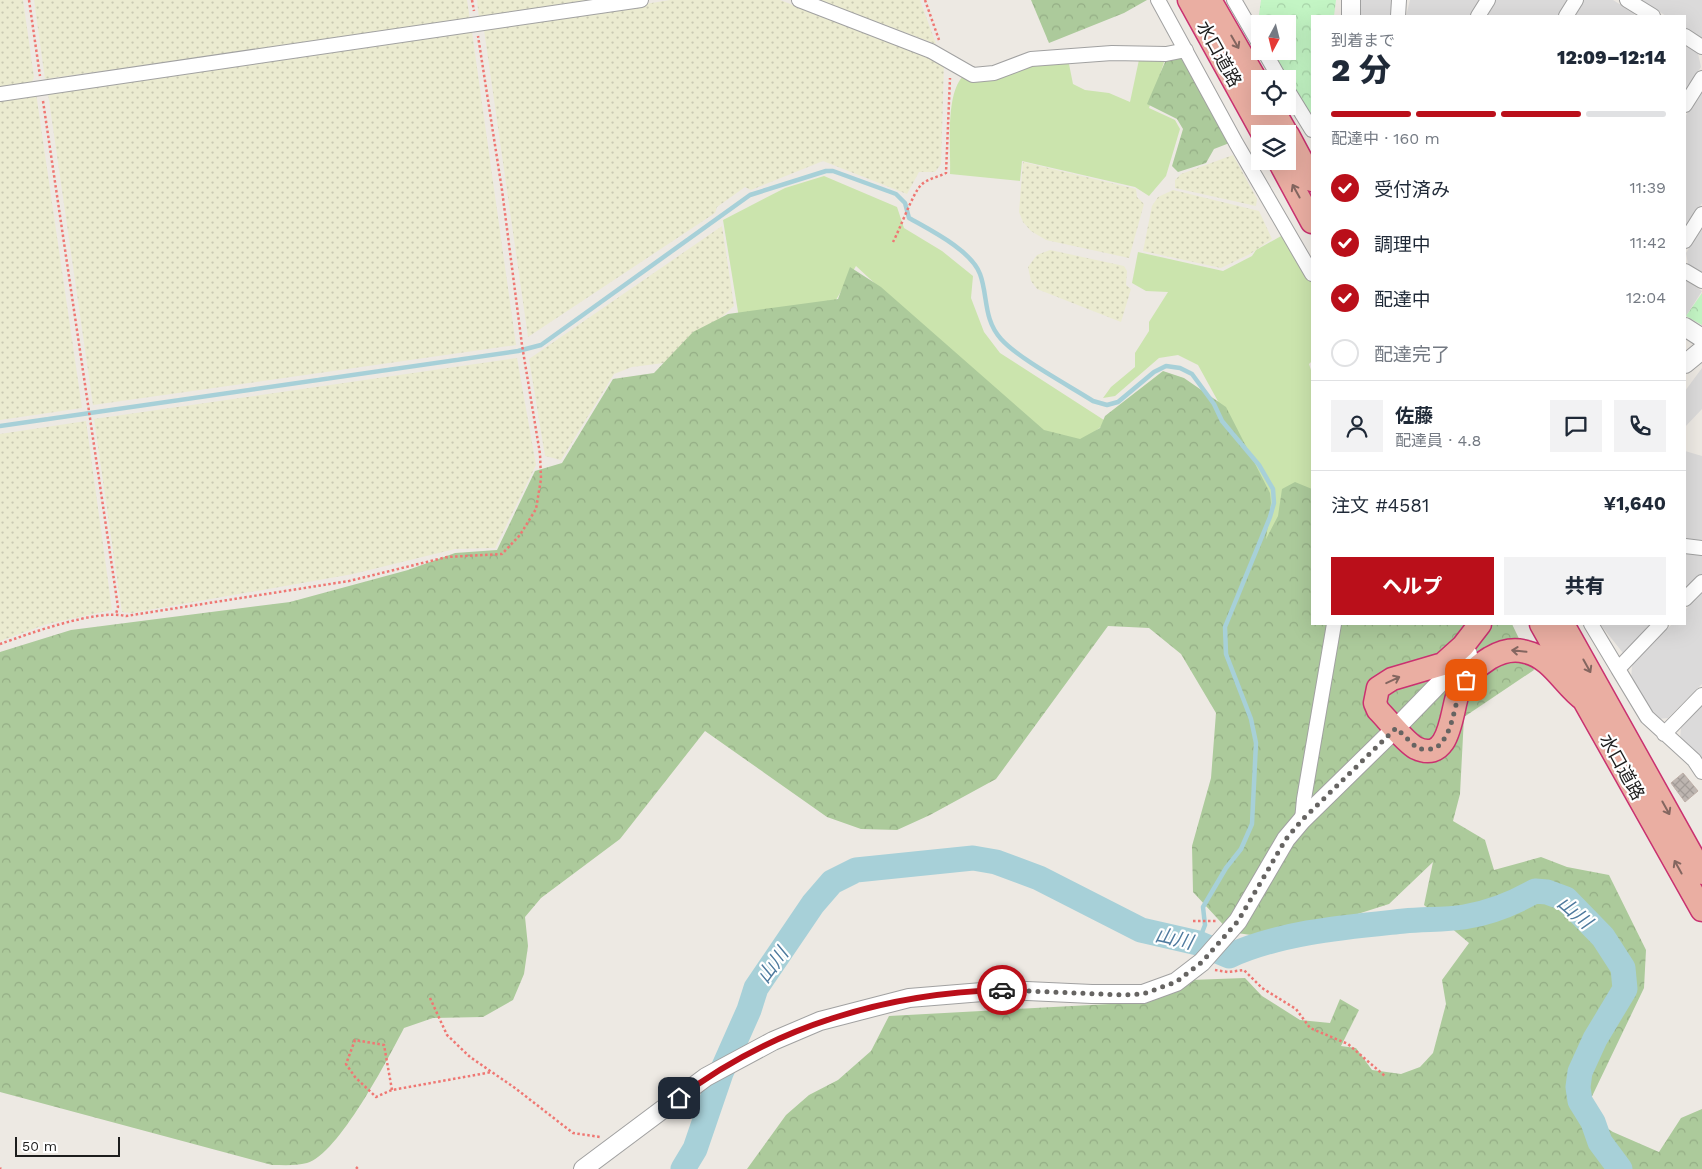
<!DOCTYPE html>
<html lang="ja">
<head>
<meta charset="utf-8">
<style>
	:root { --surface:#fff; --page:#f2f2f3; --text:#1f2937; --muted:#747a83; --line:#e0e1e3; --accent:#ba0f1a }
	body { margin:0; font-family:"Work Sans","Noto Sans JP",sans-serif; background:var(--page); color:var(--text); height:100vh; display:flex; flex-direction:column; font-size:19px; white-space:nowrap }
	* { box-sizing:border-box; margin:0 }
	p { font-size:16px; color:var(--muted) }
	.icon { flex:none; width:28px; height:28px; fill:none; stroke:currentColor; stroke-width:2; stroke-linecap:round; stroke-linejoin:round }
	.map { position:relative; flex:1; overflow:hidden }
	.sheet { position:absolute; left:1311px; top:15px; width:375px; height:610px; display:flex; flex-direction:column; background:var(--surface); border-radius:0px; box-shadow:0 5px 20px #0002 }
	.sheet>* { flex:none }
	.needle { width:32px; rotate:187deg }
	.fabs { position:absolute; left:1251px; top:15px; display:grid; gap:10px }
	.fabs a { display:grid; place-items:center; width:45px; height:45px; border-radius:0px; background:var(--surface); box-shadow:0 5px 20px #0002; font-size:25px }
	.scale { position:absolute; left:15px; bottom:12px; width:105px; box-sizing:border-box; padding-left:5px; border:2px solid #1d1d1d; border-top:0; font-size:14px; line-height:18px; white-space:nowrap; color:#1d1d1d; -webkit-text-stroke:4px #fff; paint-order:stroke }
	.pin { position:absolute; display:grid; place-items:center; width:42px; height:42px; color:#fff; margin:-21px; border-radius:10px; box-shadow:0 2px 8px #0006 }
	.courier { position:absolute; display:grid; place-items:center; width:50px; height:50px; margin:-25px; border:4px solid #ba0f1a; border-radius:50%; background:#fff; color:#222; box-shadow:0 1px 6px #0007 }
	.headline em { font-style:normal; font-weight:800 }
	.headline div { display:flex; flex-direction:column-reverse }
	.headline { display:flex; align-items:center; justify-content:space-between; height:85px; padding:0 20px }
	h1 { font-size:32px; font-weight:800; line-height:38px }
	.bar { display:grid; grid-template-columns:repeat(4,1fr); gap:8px 5px; align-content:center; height:60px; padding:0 20px }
	.bar i { height:6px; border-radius:4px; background:var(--line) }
	.bar .selected { background:var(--accent) }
	.bar p { grid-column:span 4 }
	.line { display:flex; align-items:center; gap:12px; padding:0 20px; border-top:1px solid var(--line) }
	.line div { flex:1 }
	.round { display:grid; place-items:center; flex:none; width:52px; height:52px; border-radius:0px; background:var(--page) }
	ol { padding:0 20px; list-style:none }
	li { display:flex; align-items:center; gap:15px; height:55px }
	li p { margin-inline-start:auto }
	li .icon { padding:5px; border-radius:50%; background:var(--accent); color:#fff; stroke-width:4 }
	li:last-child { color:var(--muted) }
	li i { width:28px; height:28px; border:2px solid var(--line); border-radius:50% }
	.cta { display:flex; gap:10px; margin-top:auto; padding:10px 20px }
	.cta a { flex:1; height:58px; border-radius:0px; background:var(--accent); color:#fff; font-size:20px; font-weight:800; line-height:58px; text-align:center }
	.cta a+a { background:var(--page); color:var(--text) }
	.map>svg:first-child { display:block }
	.residential { fill:#dbdada }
	.farmland { fill:url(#farmland-dots) }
	.grass { fill:#cbe4ad }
	.forest { fill:url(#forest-crowns) }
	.park { fill:url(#park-crowns) }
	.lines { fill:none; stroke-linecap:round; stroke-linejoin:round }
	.stream { stroke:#a7d0d8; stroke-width:4.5 }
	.river { stroke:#a7d0d8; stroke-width:25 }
	.building { fill:url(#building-cross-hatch); stroke:#beafa7 }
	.minor-casing { stroke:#a1a1a1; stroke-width:16 }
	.tertiary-casing { stroke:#a1a1a1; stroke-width:20 }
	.trunk-casing { stroke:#ca3170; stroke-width:25 }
	.path { stroke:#ef7773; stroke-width:2.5; stroke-dasharray:2.5 2.5; stroke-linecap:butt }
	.minor { stroke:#fff; stroke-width:14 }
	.tertiary { stroke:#fff; stroke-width:18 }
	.trunk { stroke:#eaaea2; stroke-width:22 }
	.oneway { stroke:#846660 }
	.done { stroke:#666462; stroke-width:5; stroke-dasharray:0 9 }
	.route { stroke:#ba0f1a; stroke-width:6 }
	.labels { text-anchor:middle; stroke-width:4.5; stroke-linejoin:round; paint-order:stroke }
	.street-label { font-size:18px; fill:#1d1d1d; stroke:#fff }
	.water-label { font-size:19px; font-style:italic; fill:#4e7a9e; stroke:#fff }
</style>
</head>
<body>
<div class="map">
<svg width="1702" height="1169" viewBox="0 0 1702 1169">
	<defs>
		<pattern id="farmland-dots" width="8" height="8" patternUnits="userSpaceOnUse" patternTransform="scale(1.25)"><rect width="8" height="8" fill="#ebebd0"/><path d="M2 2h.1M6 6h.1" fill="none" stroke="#c9c9b2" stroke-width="1.8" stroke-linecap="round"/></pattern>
		<pattern id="forest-crowns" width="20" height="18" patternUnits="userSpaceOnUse" patternTransform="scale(1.25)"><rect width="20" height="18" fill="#acca9b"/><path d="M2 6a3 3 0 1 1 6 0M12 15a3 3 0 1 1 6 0" fill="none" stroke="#94ad85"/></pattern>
		<pattern id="park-crowns" width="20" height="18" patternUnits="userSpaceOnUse" patternTransform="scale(1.25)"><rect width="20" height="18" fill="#c3f5c4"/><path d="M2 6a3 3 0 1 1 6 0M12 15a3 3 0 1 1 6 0" fill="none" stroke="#a7d2a8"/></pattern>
		<pattern id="building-cross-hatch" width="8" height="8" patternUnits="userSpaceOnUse" patternTransform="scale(1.25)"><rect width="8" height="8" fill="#bdb5b0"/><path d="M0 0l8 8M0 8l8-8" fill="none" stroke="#a29b97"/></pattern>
	</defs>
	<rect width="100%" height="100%" fill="#ede9e3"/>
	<path class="residential" d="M1360 0H1391V16H1360Z
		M1410 0H1482L1471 16H1406Z
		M1496 0H1569L1559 16H1486Z
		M1584 0H1613L1634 13 1635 16H1573Z
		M1641 0H1702V39L1685 28V16H1666Z
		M1685 45 1698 53 1701 67 1685 91Z
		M1702 89V203L1685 230V117Z
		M1702 227V273L1688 264 1686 253Z
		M1685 280 1702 291 1686 316 1685 315Z
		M1702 368V409L1685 427V391Z
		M1685 451 1702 456V542L1685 539Z
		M1685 552 1702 554V574L1685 592Z
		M1702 592V684L1668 718 1658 719 1641 700 1631 680 1632 665 1672 624H1685V610Z
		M1600 624H1654L1626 652 1623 653Z
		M1702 705V761L1680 740 1681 727Z"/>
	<path class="farmland" d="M0 0H23L34 77 32 82 0 87Z
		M34 0H467L470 20 45 79Z
		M477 0H597L479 18Z
		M670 0H780L944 64 941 164 935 172H919L907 194 823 161 751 190 745 187 717 207 715 213 528 337 484 30Z
		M818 0H920L936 44Z
		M472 32 516 345 93 405 48 93Z
		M36 93 82 408 0 420V99Z
		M1233 155 1257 199 1256 206 1175 188V180L1181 174Z
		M1023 162 1136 189 1137 197 1144 204 1129 258 1046 240 1031 231 1023 222 1019 212Z
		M1173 190 1259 211 1272 239 1250 254 1221 268 1143 251 1152 206 1158 197Z
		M722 226 734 306 672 362 632 367 614 374 561 460 545 456 529 359Z
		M1050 250 1124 266 1127 271 1126 285 1131 289 1121 322 1037 289 1031 281 1028 267 1037 255Z
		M517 358 536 465 495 548 455 549 353 574 131 613 122 612 94 419Z
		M86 421 112 610 47 624 0 641V434Z"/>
	<path class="grass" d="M1140 55 1166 56 1149 108 1175 120 1180 129 1166 176 1149 196 1135 187 1022 161 1020 181 950 174C951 148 945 95 963 76L1068 59 1073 84 1085 90 1109 93 1130 102Z
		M824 176 897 207 904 228 942 251 973 276 971 298 984 332 1000 353 1107 422 1080 443 1043 435 978 379 856 266 833 305 739 318 723 220 785 188Z
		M1283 235 1292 243 1312 282V361L1309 364 1312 373V493L1281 516 1265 544 1236 434 1198 365 1178 355 1159 358 1115 396 1103 398 1111 387 1135 367V353L1149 331V322L1168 292 1146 291 1132 283 1138 252 1223 271 1252 256 1256 250Z"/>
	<path class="forest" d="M1031 0H1147L1124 13 1049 43Z
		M1181 53 1232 142 1214 149 1206 163 1178 172 1172 166 1183 129 1177 119 1147 104 1168 55Z
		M850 267 881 287 1044 430 1080 439 1100 428 1105 416 1163 371 1184 378 1226 407 1270 493 1271 503 1266 539 1278 516 1282 489 1295 482 1312 489V624H1512L1534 670 1464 717 1460 794 1453 821 1485 840 1494 870 1541 857 1567 867 1609 875 1646 950 1644 988 1584 1113 1613 1132 1659 1152 1681 1118 1702 1109V1169H747L786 1115 809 1095 838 1080 871 1051 889 1016 1147 1002 1190 980 1245 978 1262 996 1300 1020 1330 1023 1340 999 1359 1010 1341 1046 1356 1048 1372 1070 1401 1074 1420 1067 1433 1053 1446 1004 1442 980 1469 943 1424 905 1433 862 1389 904 1279 939 1230 932 1193 892 1192 846 1211 778 1216 713 1181 654 1149 628 1108 626 996 779 930 815 897 830 861 829 827 817 705 731 620 839 541 898 525 917 528 946 524 974 513 1000 483 1017 433 1018 404 1028C389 1057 338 1155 307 1163 296 1166 283 1165 272 1165L0 1092V652L71 630 290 602 408 570 455 553 497 550 535 471 562 463 613 379 654 373 693 332 728 314 838 299Z"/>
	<path class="park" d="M1261 0H1336L1334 16H1312V121L1271 51H1288V24H1260V33L1257 29Z
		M1702 293V325L1686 316Z"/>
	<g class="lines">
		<path class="stream" d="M0 426 518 351 541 345 750 195 826 171H833L896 194 905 203 909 218C930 230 971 250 980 274 988 295 983 319 1001 339 1019 359 1068 385 1093 401L1107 405 1118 402 1154 372 1166 366 1180 368 1192 374 1214 404 1222 421 1259 465 1273 489 1274 503 1270 517 1225 627 1226 654 1251 719 1256 743 1252 824 1241 849 1226 868 1203 907 1205 925 1198 943"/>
		<path class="river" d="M683 1169 695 1149 721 1073 749 1010 756 988 813 904 832 882 856 870 973 858 996 862 1039 878 1141 930 1198 943 1229 956C1282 932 1346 927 1404 921 1424 919 1445 920 1464 917 1489 913 1514 903 1535 891L1547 892 1566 899 1603 937 1623 968 1625 989 1595 1039 1580 1072 1578 1087 1580 1101 1593 1122 1600 1142 1620 1169"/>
	</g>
	<path class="building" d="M1683 773 1698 791 1685 802 1671 783Z"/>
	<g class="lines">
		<g class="minor-casing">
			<path id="minor" d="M799 0 931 51 973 75 994 73 1031 59 1112 53 1166 54 1186 50
				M1158 0 1236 143 1312 274
				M1234 0 1260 45
				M1627 0 1653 16
				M1398 16 1399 0
				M1478 16 1488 0
				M1566 16 1576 0
				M1685 36 1702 47
				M1264 51 1280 79
				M1288 91 1312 130
				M0 94 641 0
				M1685 105 1702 78
				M1685 241 1702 214
				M1685 271 1702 281
				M1685 546 1702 548
				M1685 599 1702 582
				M1591 624 1618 669
				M1661 624 1618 669 1647 717 1694 760 1702 772
				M1664 734 1702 695
				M1302 820 1304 799 1334 624"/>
		</g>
		<g class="tertiary-casing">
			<path id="tertiary" d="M1351 16V0
				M1685 327 1702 338
				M1685 364 1702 350
				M583 1169 706 1077 773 1041 820 1021 909 998 1007 990 1092 994H1143L1176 982 1202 962 1238 921 1286 839 1302 820 1396 728 1468 654"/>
		</g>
		<g class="trunk-casing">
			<path id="trunk" d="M1189 0 1263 134
				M1210 0 1260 87
				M1271 106 1287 134
				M1288 135 1312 180
				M1279 161 1312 222
				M1480 624 1463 646 1443 664 1392 679 1378 688 1375 703 1378 710C1388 720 1405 742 1416 748 1452 765 1451 707 1459 691 1466 677 1477 666 1490 658 1502 651 1513 648 1526 652 1552 658 1564 686 1584 700
				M1541 624 1702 910
				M1563 624 1702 873"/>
		</g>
		<path class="path" d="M29 0 40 76
			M472 0 474 11
			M925 0 939 40
			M43 101 118 607 116 614
			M893 242C900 229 913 193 921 185 927 179 938 177 946 173L950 78
			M0 644C31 633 96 609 126 616L349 581 447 557 502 554 520 535 536 509 541 479 540 454 522 345 502 190 478 36
			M1193 921H1217
			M1215 970 1228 972 1244 970 1262 988 1296 1009 1310 1028 1348 1044 1386 1077
			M430 998 447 1035 470 1057 515 1088 573 1133 600 1137
			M392 1090 384 1045 355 1040 346 1064 355 1077 376 1097 392 1090 492 1072
			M356 1167 358 1169
			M0 1168 1 1169"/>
		<use href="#minor" class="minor"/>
		<use href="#tertiary" class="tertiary"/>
		<use href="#trunk" class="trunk"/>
	</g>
	<defs><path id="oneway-shaft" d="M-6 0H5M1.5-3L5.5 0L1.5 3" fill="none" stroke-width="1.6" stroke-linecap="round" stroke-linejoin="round" transform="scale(1.25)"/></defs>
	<g class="oneway">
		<use href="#oneway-shaft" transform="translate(1235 42) rotate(60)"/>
		<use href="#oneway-shaft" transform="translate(1296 191) rotate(-119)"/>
		<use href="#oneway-shaft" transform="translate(1519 651) rotate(-174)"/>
		<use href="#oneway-shaft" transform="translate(1587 666) rotate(61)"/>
		<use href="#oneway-shaft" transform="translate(1393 680) rotate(-25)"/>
		<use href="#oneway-shaft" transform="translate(1666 808) rotate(61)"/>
		<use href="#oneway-shaft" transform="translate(1678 867) rotate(-119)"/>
	</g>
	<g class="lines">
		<path class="done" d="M1002 990 1123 995 1143 994 1176 982 1202 962 1238 921 1286 839 1302 820 1396 728 1418 749H1435C1457 731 1451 703 1466 680"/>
		<path class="route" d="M679 1098C772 1027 886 993 1002 990"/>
	</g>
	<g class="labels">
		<g class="street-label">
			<text transform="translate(1219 54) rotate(61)" y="6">水口道路</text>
			<text transform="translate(1622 767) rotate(61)" y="6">水口道路</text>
		</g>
		<g class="water-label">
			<text transform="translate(1575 912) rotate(41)" y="7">山川</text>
			<text transform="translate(1174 938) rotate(13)" y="7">山川</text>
			<text transform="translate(772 965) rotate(-54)" y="7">山川</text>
		</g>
	</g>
</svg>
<div class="fabs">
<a><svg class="needle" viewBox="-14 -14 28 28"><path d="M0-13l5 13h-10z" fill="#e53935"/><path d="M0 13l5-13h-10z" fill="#747a83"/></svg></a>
<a><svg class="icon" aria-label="locate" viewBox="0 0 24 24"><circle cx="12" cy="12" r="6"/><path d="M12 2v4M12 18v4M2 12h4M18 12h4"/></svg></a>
<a><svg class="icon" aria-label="layers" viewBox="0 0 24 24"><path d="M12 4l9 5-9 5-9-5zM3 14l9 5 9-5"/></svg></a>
</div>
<div class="scale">50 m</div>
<div class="pin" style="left:1466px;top:680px;background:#ea580c"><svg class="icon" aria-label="bag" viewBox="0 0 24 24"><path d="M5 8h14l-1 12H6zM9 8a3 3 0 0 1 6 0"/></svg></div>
<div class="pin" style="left:679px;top:1098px;background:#1f2937"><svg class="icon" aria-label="home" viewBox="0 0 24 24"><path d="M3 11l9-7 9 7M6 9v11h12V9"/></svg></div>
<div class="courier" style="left:1002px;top:990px"><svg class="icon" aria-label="car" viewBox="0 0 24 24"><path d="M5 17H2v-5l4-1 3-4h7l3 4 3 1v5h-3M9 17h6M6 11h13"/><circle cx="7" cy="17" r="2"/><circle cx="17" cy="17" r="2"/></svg></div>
<section class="sheet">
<div class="headline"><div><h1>2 分</h1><p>到着まで</p></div><em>12:09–12:14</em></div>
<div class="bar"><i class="selected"></i><i class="selected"></i><i class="selected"></i><i></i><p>配達中 · 160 m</p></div>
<ol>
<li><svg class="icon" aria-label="check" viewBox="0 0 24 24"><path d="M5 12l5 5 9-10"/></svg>受付済み<p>11:39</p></li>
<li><svg class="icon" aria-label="check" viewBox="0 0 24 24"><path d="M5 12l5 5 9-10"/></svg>調理中<p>11:42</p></li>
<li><svg class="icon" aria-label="check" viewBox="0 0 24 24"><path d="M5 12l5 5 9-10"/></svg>配達中<p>12:04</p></li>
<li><i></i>配達完了</li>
</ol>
<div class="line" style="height:90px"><a class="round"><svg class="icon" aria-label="person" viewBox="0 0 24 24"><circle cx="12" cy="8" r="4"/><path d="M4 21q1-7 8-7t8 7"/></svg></a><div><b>佐藤</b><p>配達員 · 4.8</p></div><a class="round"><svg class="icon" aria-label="chat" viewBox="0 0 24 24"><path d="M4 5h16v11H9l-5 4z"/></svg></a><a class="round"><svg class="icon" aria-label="phone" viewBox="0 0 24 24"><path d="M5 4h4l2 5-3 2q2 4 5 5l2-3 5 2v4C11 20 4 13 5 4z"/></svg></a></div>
<div class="line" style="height:65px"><div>注文 #4581</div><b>¥1,640</b></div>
<div class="cta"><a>ヘルプ</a><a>共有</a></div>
</section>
</div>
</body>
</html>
